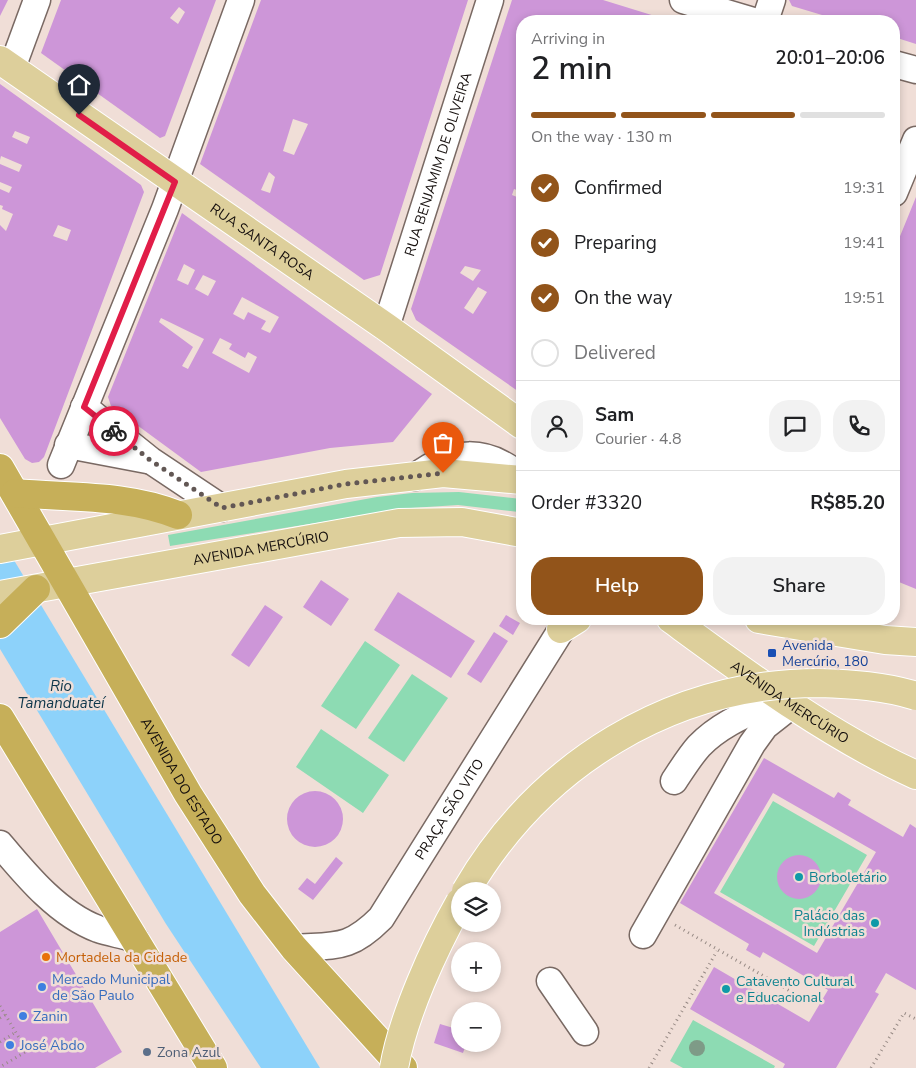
<!DOCTYPE html>
<html lang="en">
<head>
<meta charset="utf-8">
<style>
	:root { --surface:#fff; --page:#f2f2f2; --text:#202124; --muted:#757577; --line:#e0e0e0; --accent:#92541a }
	body { margin:0; font-family:"Nunito Sans",sans-serif; background:var(--page); color:var(--text); height:100vh; display:flex; flex-direction:column; font-size:19px; white-space:nowrap }
	* { box-sizing:border-box; margin:0 }
	p { font-size:16px; color:var(--muted) }
	.icon { flex:none; width:28px; height:28px; fill:none; stroke:currentColor; stroke-width:2; stroke-linecap:round; stroke-linejoin:round }
	.map { position:relative; flex:1; overflow:hidden }
	.details { position:absolute; left:516px; top:15px; width:384px; height:610px; display:flex; flex-direction:column; background:var(--surface); border-radius:20px; box-shadow:0 2px 8px #0003 }
	.details>* { flex:none }
	.controls { position:absolute; left:451px; top:882px; display:grid; gap:10px }
	.controls a { display:grid; place-items:center; width:50px; height:50px; border-radius:50%; background:var(--surface); box-shadow:0 2px 8px #0003; font-size:25px }
	.pin { position:absolute; display:grid; place-items:center; width:42px; height:42px; color:#fff; margin:-51px -21px; border-radius:50% 50% 50% 0; rotate:-45deg; box-shadow:0 0 5px #0007 }
	.pin .icon { rotate:45deg }
	.courier { position:absolute; display:grid; place-items:center; width:50px; height:50px; margin:-25px; border:4px solid #e11d48; border-radius:50%; background:#fff; color:#222; box-shadow:0 1px 6px #0007 }
	.headline em { font-style:normal; font-weight:600 }
	.headline div { display:flex; flex-direction:column-reverse }
	.headline { display:flex; align-items:center; justify-content:space-between; height:85px; padding:0 15px }
	h1 { font-size:32px; font-weight:600; line-height:38px }
	.bar { display:grid; grid-template-columns:repeat(4,1fr); gap:8px 5px; align-content:center; height:60px; padding:0 15px }
	.bar i { height:6px; border-radius:4px; background:var(--line) }
	.bar .on { background:var(--accent) }
	.bar p { grid-column:span 4 }
	.line { display:flex; align-items:center; gap:12px; padding:0 15px; border-top:1px solid var(--line) }
	.line div { flex:1 }
	.round { display:grid; place-items:center; flex:none; width:52px; height:52px; border-radius:20px; background:var(--page) }
	ol { padding:0 15px; list-style:none }
	li { display:flex; align-items:center; gap:15px; height:55px }
	li p { margin-inline-start:auto }
	li .icon { padding:5px; border-radius:50%; background:var(--accent); color:#fff; stroke-width:4 }
	li:last-child { color:var(--muted) }
	li i { width:28px; height:28px; border:2px solid var(--line); border-radius:50% }
	.cta { display:flex; gap:10px; margin-top:auto; padding:10px 15px }
	.cta a { flex:1; height:58px; border-radius:20px; background:var(--accent); color:#fff; font-size:20px; font-weight:600; line-height:58px; text-align:center }
	.cta a+a { background:var(--page); color:var(--text) }
	.map>svg:first-child { display:block }
	.green { fill:#8ddbb3 }
	.water { fill:#8dd2fa }
	.building { fill:#cd96d8; fill-rule:evenodd }
	.lines { fill:none; stroke-linecap:round; stroke-linejoin:round }
	.minor-casing { stroke:#796963; stroke-width:29 }
	.major-casing { stroke:#fff; stroke-width:30 }
	.highway-casing { stroke:#fff; stroke-width:30 }
	.path { stroke:#978a85; stroke-width:3; stroke-dasharray:1 4; stroke-linecap:butt }
	.minor { stroke:#fff; stroke-width:26 }
	.major { stroke:#ddcf9b; stroke-width:28 }
	.highway { stroke:#c6af59; stroke-width:28 }
	.major-bridge-casing { stroke:#fff; stroke-width:30; stroke-linecap:butt }
	.major-bridge { stroke:#ddcf9b; stroke-width:28 }
	.tree { fill:#7e9b87 }
	.done { stroke:#625754; stroke-width:5; stroke-dasharray:0 9 }
	.route { stroke:#e11d48; stroke-width:6 }
	.transit-dot { fill:#1a4fb4; stroke:#f0ded7; stroke-width:2 }
	.culture-dot { fill:#0f9aa8; stroke:#f0ded7; stroke-width:2 }
	.food-dot { fill:#e8710a; stroke:#f0ded7; stroke-width:2 }
	.shop-dot { fill:#3f7fe0; stroke:#f0ded7; stroke-width:2 }
	.service-dot { fill:#5c6f8a; stroke:#f0ded7; stroke-width:2 }
	.labels { text-anchor:middle; stroke-width:5; stroke-linejoin:round; paint-order:stroke }
	.street-label { font-size:14px; fill:#150f0d; stroke:#f0ded7 }
	.transit-label { font-size:14px; fill:#164399; stroke:#f0ded7; text-anchor:start }
	.culture-label { font-size:14px; fill:#0d838f; stroke:#f0ded7; text-anchor:start }
	.food-label { font-size:14px; fill:#c56008; stroke:#f0ded7; text-anchor:start }
	.shop-label { font-size:14px; fill:#366cbe; stroke:#f0ded7; text-anchor:start }
	.service-label { font-size:14px; fill:#4e5e75; stroke:#f0ded7; text-anchor:start }
	.water-label { font-size:15px; font-style:italic; fill:#0d364a; stroke:#f0ded7 }
</style>
</head>
<body>
<div class="map">
<svg width="916" height="1068" viewBox="0 0 916 1068">
	<rect width="100%" height="100%" fill="#f0ded7"/>
	<path class="green" d="M459 492 521 499 519 512 458 505 411 508 170 546 168 535 377 497 412 493Z
		M365 641 400 665 356 729 321 706Z
		M412 674 448 698 404 762 368 738Z
		M321 729 389 775 363 813 296 767Z
		M773 801 867 855 814 946 720 892Z
		M693 1020 775 1066 774 1068H683L670 1061Z"/>
	<path class="water" d="M0 537 320 1068H261L166 924 0 649Z"/>
	<path class="building" d="M0 0H8L0 16Z
		M61 0H216L165 136 160 138 41 53ZM179 7 185 12 178 24 170 18Z
		M261 0H468L380 275 364 280 200 164ZM293 119 308 124 294 155 283 151ZM269 172 275 177 270 193 261 190Z
		M512 0H603L671 21H522V192L514 189 512 195 522 199V394L416 320 411 309ZM465 266 481 270 473 281 460 273ZM478 287 487 292 473 314 464 308Z
		M789 0H916V44L894 37V21H842L792 6Z
		M0 84 141 185 144 192 44 457 39 462 32 463 25 459 0 418V225L6 231 13 214 2 209 3 206 0 205V189L9 193 12 187 0 182V164L19 172 22 165 1 156 0 160ZM15 131 30 137 27 144 12 137ZM58 225 71 230 67 241 53 236Z
		M916 197V589L894 580V251Z
		M182 213 432 394 393 442 330 448 201 472 111 406 108 397ZM184 264 195 270 188 285 177 280ZM203 275 216 281 208 296 195 289ZM242 297 279 317 270 333 261 329 266 321 248 312 244 320 233 314ZM161 318 204 339 188 369 182 366 193 347 159 322ZM220 338 232 344 229 349 245 358 248 352 257 357 249 373 212 353Z
		M321 580 349 599 331 626 303 607Z
		M398 592 475 641 451 678 374 630Z
		M265 605 283 617 249 667 231 655Z
		M506 615 520 623 513 635 499 626Z
		M494 632 508 641 481 683 467 674Z
		M764 758 834 798 838 792 851 800 848 805 903 837 910 824 916 828V990L886 973 875 992 879 994 836 1068H783L785 1064 690 1009 714 967 809 1022 828 990 763 952 760 958 746 950 749 944 680 903ZM773 793 876 852 817 953 714 893Z
		M287 819a28 28 0 1 1 56 0a28 28 0 1 1-56 0Z
		M777 877a22 22 0 1 1 44 0a22 22 0 1 1-44 0Z
		M336 857 343 863 313 900 298 889 307 878 315 884Z
		M37 909 122 1052 95 1068H0V932Z
		M440 1024 460 1030V1044H466L463 1053 434 1043Z"/>
	<g class="lines">
		<g class="minor-casing">
			<g id="minor">
				<path d="M683 0 753 21"/>
				<path d="M765 21 772 0"/>
				<path d="M894 64 916 70"/>
				<path d="M12 68 37 0"/>
				<path d="M894 193 916 140"/>
				<path id="s1" d="M386 327 490 0"/>
				<path d="M84 407 150 460 222 508"/>
				<path d="M68 445 147 460"/>
				<path d="M61 465 165 209 241 0"/>
				<path d="M415 477C451 449 487 447 522 478"/>
				<path d="M674 781C682 769 690 756 699 746 722 722 754 711 783 697"/>
				<path d="M0 844C26 875 58 914 98 929 110 933 123 935 135 939"/>
				<path d="M643 935 752 744 765 726 793 704"/>
				<path id="s2" d="M294 948C336 945 349 950 381 918L568 619"/>
				<path d="M550 981 585 1032"/>
			</g>
		</g>
		<g class="major-casing">
			<g id="major">
				<path id="s3" d="M0 60 386 327 522 425"/>
				<path d="M0 549 346 484 443 473 522 480"/>
				<path id="s4" d="M0 595 399 523 462 522 522 533"/>
				<path id="s5" d="M671 619C749 676 828 735 916 775"/>
				<path d="M759 619 885 640 916 642"/>
				<path d="M561 629 577 619"/>
			</g>
		</g>
		<g class="highway-casing">
			<g id="highway">
				<path id="s6" d="M0 468 188 794 252 894 294 948 403 1068"/>
				<path d="M15 493C70 498 126 494 178 515"/>
				<path d="M0 624 36 589"/>
				<path d="M0 718 213 1068"/>
			</g>
		</g>
		<path class="path" d="M675 925 809 1002
			M0 1006 27 1051 0 1067
			M0 1018 5 1015
			M0 1042 16 1032
			M649 1068 717 951
			M871 1068 904 1013 916 1019"/>
		<use href="#minor" class="minor"/>
		<use href="#major" class="major"/>
		<use href="#highway" class="highway"/>
		<g class="major-bridge-casing">
			<path id="major-bridge" d="M466 891C540 764 671 683 819 683 851 684 885 686 916 696
				M394 1068C403 1016 434 948 460 902"/>
		</g>
		<use href="#major-bridge" class="major-bridge"/>
	</g>
	<circle class="tree" cx="697" cy="1048" r="8"/>
	<g class="lines">
		<path class="done" d="M114 431 150 460 222 508 346 484 443 473"/>
		<path class="route" d="M79 115 175 182 84 407 114 431"/>
	</g>
	<rect class="transit-dot" x="767" y="648" width="10" height="10" rx="2.5"/>
	<g class="culture-dot">
		<circle cx="799" cy="877" r="5"/>
		<circle cx="875" cy="923" r="5"/>
		<circle cx="726" cy="989" r="5"/>
	</g>
	<circle class="food-dot" cx="46" cy="957" r="5"/>
	<g class="shop-dot">
		<circle cx="42" cy="987" r="5"/>
		<circle cx="23" cy="1016" r="5"/>
		<circle cx="10" cy="1045" r="5"/>
	</g>
	<circle class="service-dot" cx="147" cy="1052" r="5"/>
	<g class="labels">
		<g class="street-label">
			<text dy="5" stroke="none"><textPath href="#s1" startOffset="171">RUA BENJAMIM DE OLIVEIRA</textPath></text>
			<text dy="5" stroke="none"><textPath href="#s3" startOffset="319">RUA SANTA ROSA</textPath></text>
			<text dy="5" stroke="none"><textPath href="#s4" startOffset="265">AVENIDA MERCÚRIO</textPath></text>
			<text dy="5" stroke="none"><textPath href="#s5" startOffset="145">AVENIDA MERCÚRIO</textPath></text>
			<text dy="5" stroke="none"><textPath href="#s6" startOffset="362">AVENIDA DO ESTADO</textPath></text>
			<text dy="5" stroke="none"><textPath href="#s2" startOffset="224">PRAÇA SÃO VITO</textPath></text>
		</g>
		<g class="transit-label">
			<text x="782" y="650">Avenida<tspan x="782" dy="16">Mercúrio, 180</tspan></text>
		</g>
		<g class="culture-label">
			<text x="809" y="882">Borboletário</text>
			<text x="865" y="920" text-anchor="end">Palácio das<tspan x="865" dy="16">Indústrias</tspan></text>
			<text x="736" y="986">Catavento Cultural<tspan x="736" dy="16">e Educacional</tspan></text>
		</g>
		<g class="food-label">
			<text x="56" y="962">Mortadela da Cidade</text>
		</g>
		<g class="shop-label">
			<text x="52" y="984">Mercado Municipal<tspan x="52" dy="16">de São Paulo</tspan></text>
			<text x="33" y="1021">Zanin</text>
			<text x="20" y="1050">José Abdo</text>
		</g>
		<g class="service-label">
			<text x="157" y="1057">Zona Azul</text>
		</g>
		<g class="water-label">
			<text x="61" y="691">Rio<tspan x="61" dy="17">Tamanduateí</tspan></text>
		</g>
	</g>
</svg>
<div class="controls">
<a><svg class="icon" aria-label="layers" viewBox="0 0 24 24"><path d="M12 4l9 5-9 5-9-5zM3 14l9 5 9-5"/></svg></a>
<a>+</a>
<a>−</a>
</div>
<div class="pin" style="left:443px;top:473px;background:#ea580c"><svg class="icon" aria-label="bag" viewBox="0 0 24 24"><path d="M5 8h14l-1 12H6zM9 8a3 3 0 0 1 6 0"/></svg></div>
<div class="pin" style="left:79px;top:115px;background:#1f2937"><svg class="icon" aria-label="home" viewBox="0 0 24 24"><path d="M3 11l9-7 9 7M6 9v11h12V9"/></svg></div>
<div class="courier" style="left:114px;top:431px"><svg class="icon" aria-label="bike" viewBox="0 0 24 24"><circle cx="6" cy="16" r="4"/><circle cx="18" cy="16" r="4"/><path d="M6 16l4-8h5l3 8M10 8l3 8H6M13 5h3"/></svg></div>
<section class="details">
<div class="headline"><div><h1>2 min</h1><p>Arriving in</p></div><em>20:01–20:06</em></div>
<div class="bar"><i class="on"></i><i class="on"></i><i class="on"></i><i></i><p>On the way · 130 m</p></div>
<ol>
<li><svg class="icon" aria-label="check" viewBox="0 0 24 24"><path d="M5 12l5 5 9-10"/></svg>Confirmed<p>19:31</p></li>
<li><svg class="icon" aria-label="check" viewBox="0 0 24 24"><path d="M5 12l5 5 9-10"/></svg>Preparing<p>19:41</p></li>
<li><svg class="icon" aria-label="check" viewBox="0 0 24 24"><path d="M5 12l5 5 9-10"/></svg>On the way<p>19:51</p></li>
<li><i></i>Delivered</li>
</ol>
<div class="line" style="height:90px"><a class="round"><svg class="icon" aria-label="person" viewBox="0 0 24 24"><circle cx="12" cy="8" r="4"/><path d="M4 21q1-7 8-7t8 7"/></svg></a><div><b>Sam</b><p>Courier · 4.8</p></div><a class="round"><svg class="icon" aria-label="chat" viewBox="0 0 24 24"><path d="M4 5h16v11H9l-5 4z"/></svg></a><a class="round"><svg class="icon" aria-label="phone" viewBox="0 0 24 24"><path d="M5 4h4l2 5-3 2q2 4 5 5l2-3 5 2v4C11 20 4 13 5 4z"/></svg></a></div>
<div class="line" style="height:65px"><div>Order #3320</div><b>R$85.20</b></div>
<div class="cta"><a>Help</a><a>Share</a></div>
</section>
</div>
</body>
</html>
